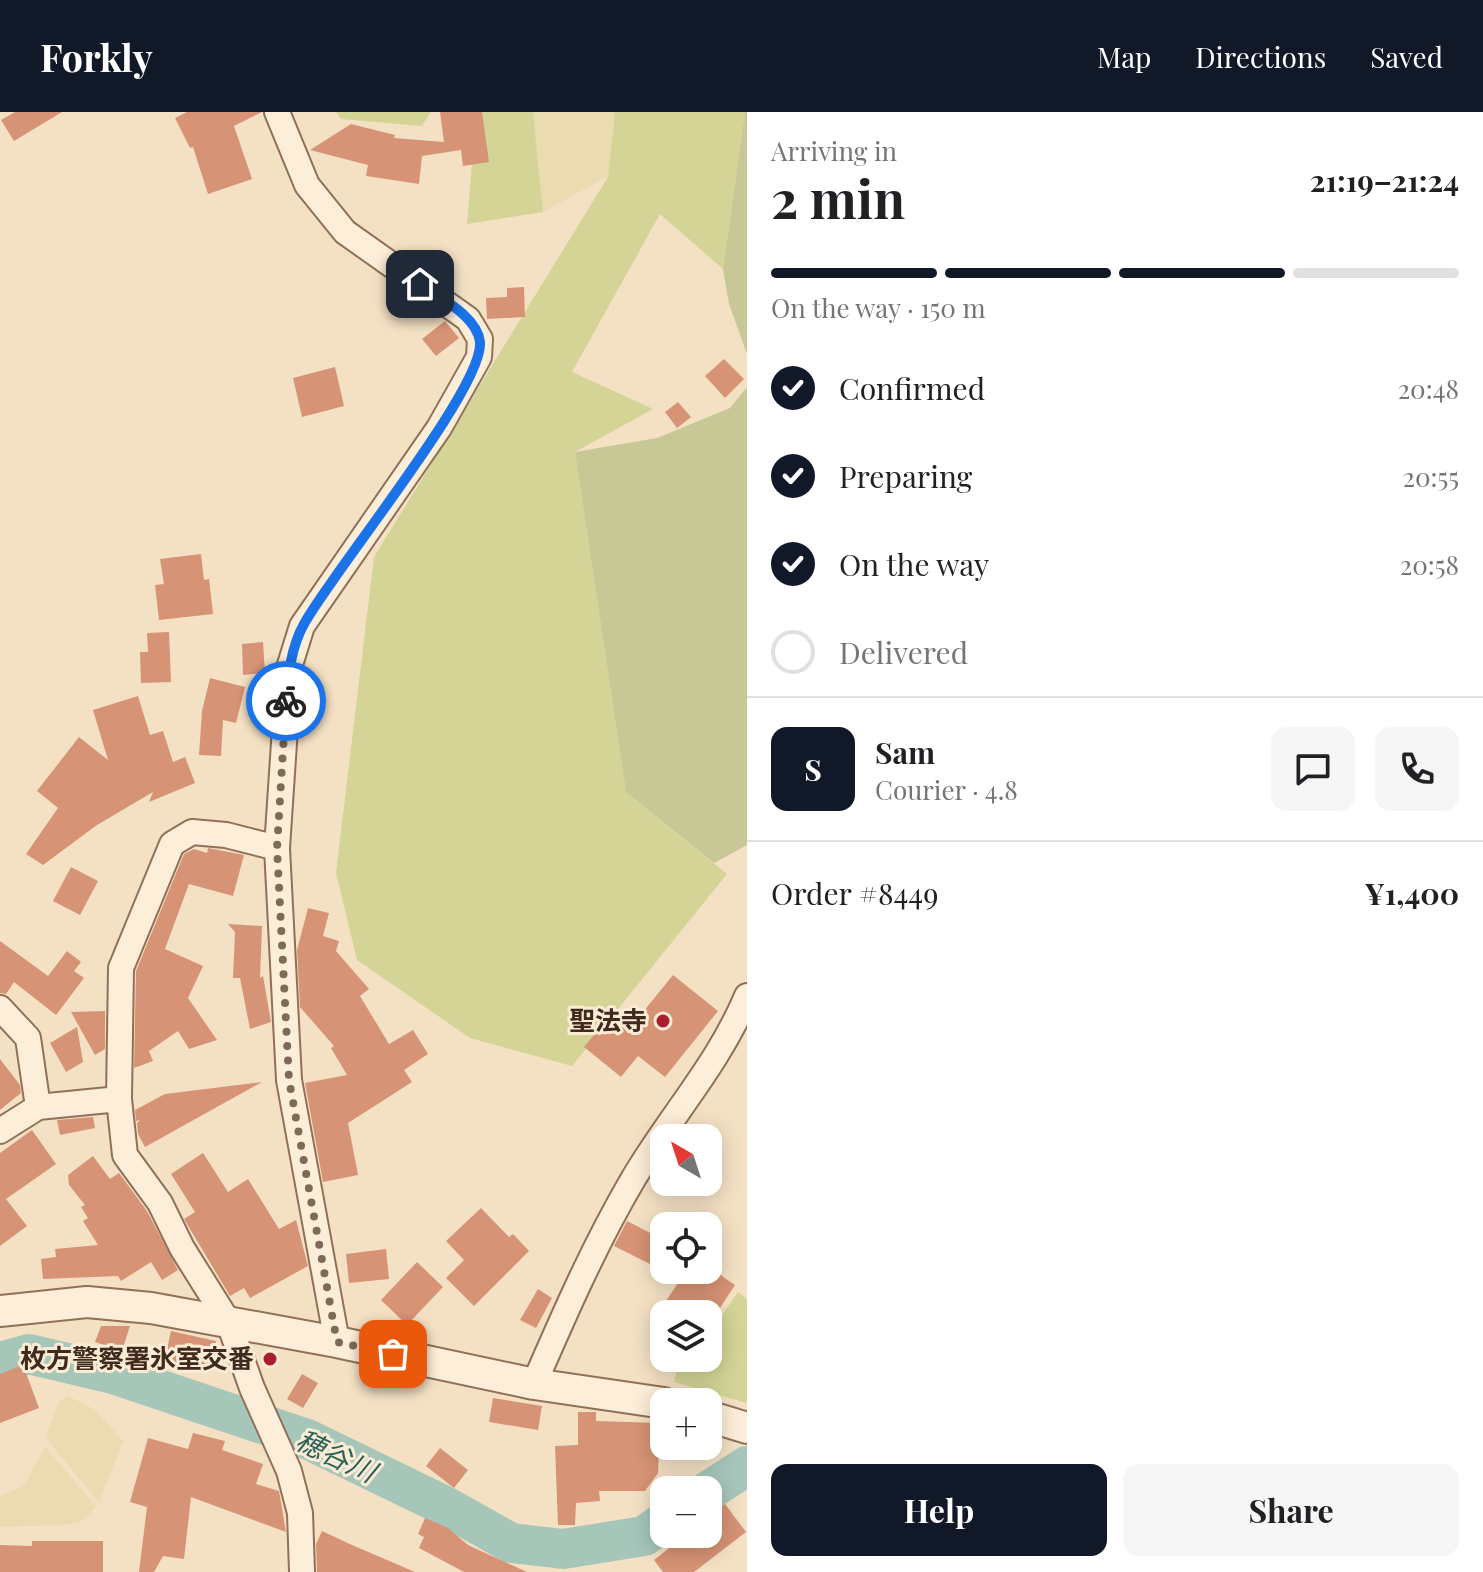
<!DOCTYPE html>
<html lang="en">
<head>
<meta charset="utf-8">
<style>
	:root { --surface:#fff; --page:#f6f6f6; --text:#202124; --muted:#757577; --line:#e0e0e0; --accent:#111827 }
	body { margin:0; font-family:"Playfair Display","Noto Sans JP",serif; background:var(--page); color:var(--text); height:100vh; display:flex; flex-direction:column; font-size:30px; white-space:nowrap }
	* { box-sizing:border-box; margin:0 }
	p { font-size:26px; color:var(--muted) }
	.icon { flex:none; width:44px; height:44px; fill:none; stroke:currentColor; stroke-width:2; stroke-linecap:round; stroke-linejoin:round }
	.map { position:relative; flex:1; overflow:hidden }
	.details { display:flex; flex-direction:column; background:var(--surface); width:736px }
	.details>* { flex:none }
	.needle { width:52px; rotate:321deg }
	.buttons { position:absolute; left:650px; top:1012px; display:grid; gap:16px }
	.buttons a { display:grid; place-items:center; width:72px; height:72px; border-radius:16px; background:var(--surface); box-shadow:0 4px 20px #0003; font-size:40px }
	.pin { position:absolute; display:grid; place-items:center; width:68px; height:68px; color:#fff; margin:-34px; border-radius:16px; box-shadow:0 4px 12px #0006 }
	.courier { position:absolute; display:grid; place-items:center; width:80px; height:80px; margin:-40px; border:6px solid #1a73e8; border-radius:50%; background:#fff; color:#222; box-shadow:0 2px 10px #0007 }
	.headline em { font-style:normal; font-weight:700 }
	.headline div { display:flex; flex-direction:column-reverse }
	.headline { display:flex; align-items:center; justify-content:space-between; height:136px; padding:0 24px }
	h1 { font-size:52px; font-weight:700; line-height:60px }
	.bar { display:grid; grid-template-columns:repeat(4,1fr); gap:12px 8px; align-content:center; height:96px; padding:0 24px }
	.bar i { height:10px; border-radius:6px; background:var(--line) }
	.bar .active { background:var(--accent) }
	.bar p { grid-column:span 4 }
	.line { display:flex; align-items:center; gap:20px; padding:0 24px; border-top:2px solid var(--line) }
	.line div { flex:1 }
	.round { display:grid; place-items:center; flex:none; width:84px; height:84px; border-radius:16px; background:var(--page) }
	ol { padding:0 24px; list-style:none }
	li { display:flex; align-items:center; gap:24px; height:88px }
	li p { margin-inline-start:auto }
	li .icon { padding:8px; border-radius:50%; background:var(--accent); color:#fff; stroke-width:4 }
	li:last-child { color:var(--muted) }
	li i { width:44px; height:44px; border:4px solid var(--line); border-radius:50% }
	.action { display:flex; gap:16px; margin-top:auto; padding:16px 24px }
	.action a { flex:1; height:92px; border-radius:16px; background:var(--accent); color:#fff; font-size:32px; font-weight:700; line-height:92px; text-align:center }
	.action a+a { background:var(--page); color:var(--text) }
	header { display:flex; align-items:center; gap:48px; box-sizing:border-box; height:112px; padding:0 40px; background:var(--accent); color:#fff }
	header strong { font-size:38px }
	nav { display:flex; gap:44px; margin-inline-start:auto; font-size:28px }
	main { display:flex; flex:1; min-height:0 }
	.map>svg:first-child { display:block }
	.farmland { fill:#ebdbb0 }
	.green { fill:#d3d496 }
	.cemetery { fill:#c7c896 }
	.lines { fill:none; stroke-linecap:round; stroke-linejoin:round }
	.river { stroke:#a6c6ba; stroke-width:40 }
	.building { fill:#d79375 }
	.minor-casing { stroke:#917057; stroke-width:28 }
	.tertiary-casing { stroke:#917057; stroke-width:34 }
	.minor { stroke:#fdeed9; stroke-width:24 }
	.tertiary { stroke:#fdeed9; stroke-width:30 }
	.done { stroke:#7f6a57; stroke-width:8; stroke-dasharray:0 14.4 }
	.route { stroke:#1a73e8; stroke-width:10 }
	.poi-dot { fill:#a91f2e; stroke:#faebd5; stroke-width:3 }
	.labels { text-anchor:middle; stroke-width:6; stroke-linejoin:round; paint-order:stroke }
	.poi-label { font-size:26px; font-weight:bold; fill:#402a1d; stroke:#faebd5; text-anchor:end }
	.water-label { font-size:28px; font-style:italic; fill:#2a6158; stroke:#faebd5 }
</style>
</head>
<body>
<header>
<strong>Forkly</strong>
<nav><a>Map</a><a>Directions</a><a>Saved</a></nav>
</header>
<main>
<div class="map">
<svg width="747" height="1460" viewBox="0 0 747 1460">
	<rect width="100%" height="100%" fill="#f4e1c4"/>
	<path class="farmland" d="M533 0H615L608 64 543 100Z
		M68 1284 94 1297 123 1329 99 1390 46 1326 58 1291Z
		M45 1334 96 1395 82 1409 66 1413 0 1415V1384L24 1374Z"/>
	<path class="green" d="M336 0H431L422 14 341 7Z
		M476 0H533L543 100 467 112Z
		M615 0H745L723 157 660 102 572 260 653 297 575 340 626 680 727 762 572 954 470 926 357 848 336 761 374 445 608 65Z
		M738 1180 747 1187V1291L674 1270 679 1249 708 1246V1223Z"/>
	<path class="cemetery" d="M745 0H747V242L729 192 723 157Z
		M747 275V733L714 751 626 680 575 340 657 326 730 296Z"/>
	<g class="lines">
		<path class="river" d="M0 1250 29 1242 113 1262 307 1327 445 1394 511 1431 563 1437 644 1424 664 1410
			M708 1379 747 1354"/>
	</g>
	<path class="building" d="M15 0H62L14 29 1 8Z
		M187 0H262L234 14 252 67 208 82 193 35 190 36 175 6Z
		M440 0H482L489 50 463 54 461 38 422 44 419 72 366 64 368 53 310 38 351 12 395 23 394 26 444 30Z
		M524 175 525 205 487 207 486 186 507 185V176Z
		M445 209 459 226 436 244 422 227Z
		M724 247 744 267 725 286 705 264Z
		M335 255 344 294 302 305 293 266Z
		M678 290 691 305 677 316 665 300Z
		M201 442 204 468 209 467 213 502 159 508 155 473 164 472 160 447Z
		M169 520 171 570 141 571 140 540H148L147 521Z
		M263 530 265 561 243 563 242 532Z
		M210 566 245 575 236 611 223 608 221 644 199 643 202 599Z
		M138 584 150 623 163 619 173 650 185 645 195 671 149 690 153 680 97 713 43 753 26 742 58 696 37 679 79 625 108 648 93 598Z
		M208 736 244 743 233 784 189 772 165 837 203 854 188 886 217 928 189 937 178 919 149 939 153 949 134 956 136 859 184 742 194 737 207 741Z
		M71 755 98 769 80 803 53 789Z
		M308 796 329 801 323 824 339 829 336 839 369 877 360 884 389 932 413 918 428 942 404 958 412 970 348 1011 358 1063 323 1070 305 971 347 963 331 936 334 934 300 895 297 838Z
		M228 812 262 814 260 866 263 864 271 910 250 917 240 866H233L235 820Z
		M0 829 48 864 67 839 81 850 74 859 84 866 56 903 14 870 6 882 0 881Z
		M673 863 718 899 665 965 638 944 621 965 584 935 612 901 630 916Z
		M105 899V937L95 943 71 900Z
		M77 915 83 950 66 960 50 931Z
		M0 947 20 973 21 981 0 998Z
		M262 970 145 1035 138 1022 137 1011 140 1008 136 1009 135 998 165 982Z
		M93 1005 95 1016 60 1023 57 1008Z
		M32 1018 56 1052 6 1087 27 1114 0 1134V1041Z
		M203 1041 228 1080 248 1067 279 1117 296 1108 308 1154 250 1186 244 1176 230 1184 184 1107 195 1100 171 1062Z
		M93 1044 110 1067 119 1061 147 1099 178 1158 162 1168 151 1150 121 1169 118 1164 43 1167 41 1147 56 1145 55 1137 98 1133 83 1109 88 1106 81 1095 85 1093 69 1073 68 1063Z
		M481 1096 509 1125 513 1122 529 1139 474 1194 446 1166 464 1148 446 1129Z
		M627 1109 664 1128V1159L614 1134Z
		M386 1137 389 1167 349 1171 346 1142Z
		M417 1150 443 1175 407 1213 381 1188Z
		M687 1158H713L735 1173 716 1202H657Z
		M538 1177 552 1186 536 1216 520 1208Z
		M101 1214H130L122 1239 95 1230Z
		M171 1219 216 1229 209 1260 164 1251Z
		M23 1253 39 1296 0 1311V1262Z
		M302 1262 318 1271 303 1296 287 1287Z
		M493 1286 542 1294 538 1318 489 1310Z
		M578 1300H596V1309L660 1311 658 1361 645 1379H599L600 1389 576 1391 575 1413H558L555 1334 578 1333Z
		M193 1321 225 1329 222 1338 263 1352 256 1372 279 1379 286 1420 191 1385 184 1447 163 1444 154 1460H139L147 1395 130 1390 148 1326 188 1337Z
		M440 1336 468 1358 454 1376 426 1354Z
		M725 1392 746 1420 694 1460H663L654 1448 687 1422H708V1405Z
		M425 1406 448 1416 468 1433 527 1460H464L419 1436 424 1425 418 1422Z
		M322 1419 352 1433 415 1460H317L316 1432Z
		M32 1429H103V1460H0V1433L32 1434Z"/>
	<g class="lines">
		<g class="minor-casing">
			<path id="minor" d="M277 0 307 73 345 120 468 207 480 227 479 245 439 316 302 514 289 556 277 736 289 968 337 1230
				M0 896 28 926 38 995
				M119 987 121 856 172 732 192 720 226 723 277 736
				M0 1019 38 995 119 987 125 1043 160 1091 182 1136 229 1211 252 1276 289 1359 300 1401 302 1460
				M534 1272C564 1203 594 1134 632 1069 670 1004 717 955 747 884"/>
		</g>
		<g class="tertiary-casing">
			<path id="tertiary" d="M0 1199 87 1190 151 1196 337 1230 534 1272 664 1291
				M708 1304 747 1316"/>
		</g>
		<use href="#minor" class="minor"/>
		<use href="#tertiary" class="tertiary"/>
	</g>
	<g class="lines">
		<path class="done" d="M286 589 277 736 289 968 337 1230 393 1242"/>
		<path class="route" d="M286 589C288 564 291 535 304 512 333 459 484 276 480 230 477 204 440 186 420 172"/>
	</g>
	<g class="poi-dot">
		<circle cx="663" cy="909" r="8"/>
		<circle cx="270" cy="1247" r="8"/>
	</g>
	<g class="labels">
		<g class="poi-label">
			<text x="647" y="918">聖法寺</text>
			<text x="254" y="1256">枚方警察署氷室交番</text>
		</g>
		<g class="water-label">
			<text transform="translate(336 1344) rotate(25)" y="10">穂谷川</text>
		</g>
	</g>
</svg>
<div class="buttons">
<a><svg class="needle" viewBox="-14 -14 28 28"><path d="M0-13l5 13h-10z" fill="#e53935"/><path d="M0 13l5-13h-10z" fill="#757577"/></svg></a>
<a><svg class="icon" aria-label="locate" viewBox="0 0 24 24"><circle cx="12" cy="12" r="6"/><path d="M12 2v4M12 18v4M2 12h4M18 12h4"/></svg></a>
<a><svg class="icon" aria-label="layers" viewBox="0 0 24 24"><path d="M12 4l9 5-9 5-9-5zM3 14l9 5 9-5"/></svg></a>
<a>+</a>
<a>−</a>
</div>
<div class="pin" style="left:393px;top:1242px;background:#ea580c"><svg class="icon" aria-label="bag" viewBox="0 0 24 24"><path d="M5 8h14l-1 12H6zM9 8a3 3 0 0 1 6 0"/></svg></div>
<div class="pin" style="left:420px;top:172px;background:#1f2937"><svg class="icon" aria-label="home" viewBox="0 0 24 24"><path d="M3 11l9-7 9 7M6 9v11h12V9"/></svg></div>
<div class="courier" style="left:286px;top:589px"><svg class="icon" aria-label="bike" viewBox="0 0 24 24"><circle cx="6" cy="16" r="4"/><circle cx="18" cy="16" r="4"/><path d="M6 16l4-8h5l3 8M10 8l3 8H6M13 5h3"/></svg></div>
</div>
<section class="details">
<div class="headline"><div><h1>2 min</h1><p>Arriving in</p></div><em>21:19–21:24</em></div>
<div class="bar"><i class="active"></i><i class="active"></i><i class="active"></i><i></i><p>On the way · 150 m</p></div>
<ol>
<li><svg class="icon" aria-label="check" viewBox="0 0 24 24"><path d="M5 12l5 5 9-10"/></svg>Confirmed<p>20:48</p></li>
<li><svg class="icon" aria-label="check" viewBox="0 0 24 24"><path d="M5 12l5 5 9-10"/></svg>Preparing<p>20:55</p></li>
<li><svg class="icon" aria-label="check" viewBox="0 0 24 24"><path d="M5 12l5 5 9-10"/></svg>On the way<p>20:58</p></li>
<li><i></i>Delivered</li>
</ol>
<div class="line" style="height:144px"><b class="round" style="background:var(--accent);color:#fff">S</b><div><b>Sam</b><p>Courier · 4.8</p></div><a class="round"><svg class="icon" aria-label="chat" viewBox="0 0 24 24"><path d="M4 5h16v11H9l-5 4z"/></svg></a><a class="round"><svg class="icon" aria-label="phone" viewBox="0 0 24 24"><path d="M5 4h4l2 5-3 2q2 4 5 5l2-3 5 2v4C11 20 4 13 5 4z"/></svg></a></div>
<div class="line" style="height:104px"><div>Order #8449</div><b>¥1,400</b></div>
<div class="action"><a>Help</a><a>Share</a></div>
</section>
</main>
</body>
</html>
